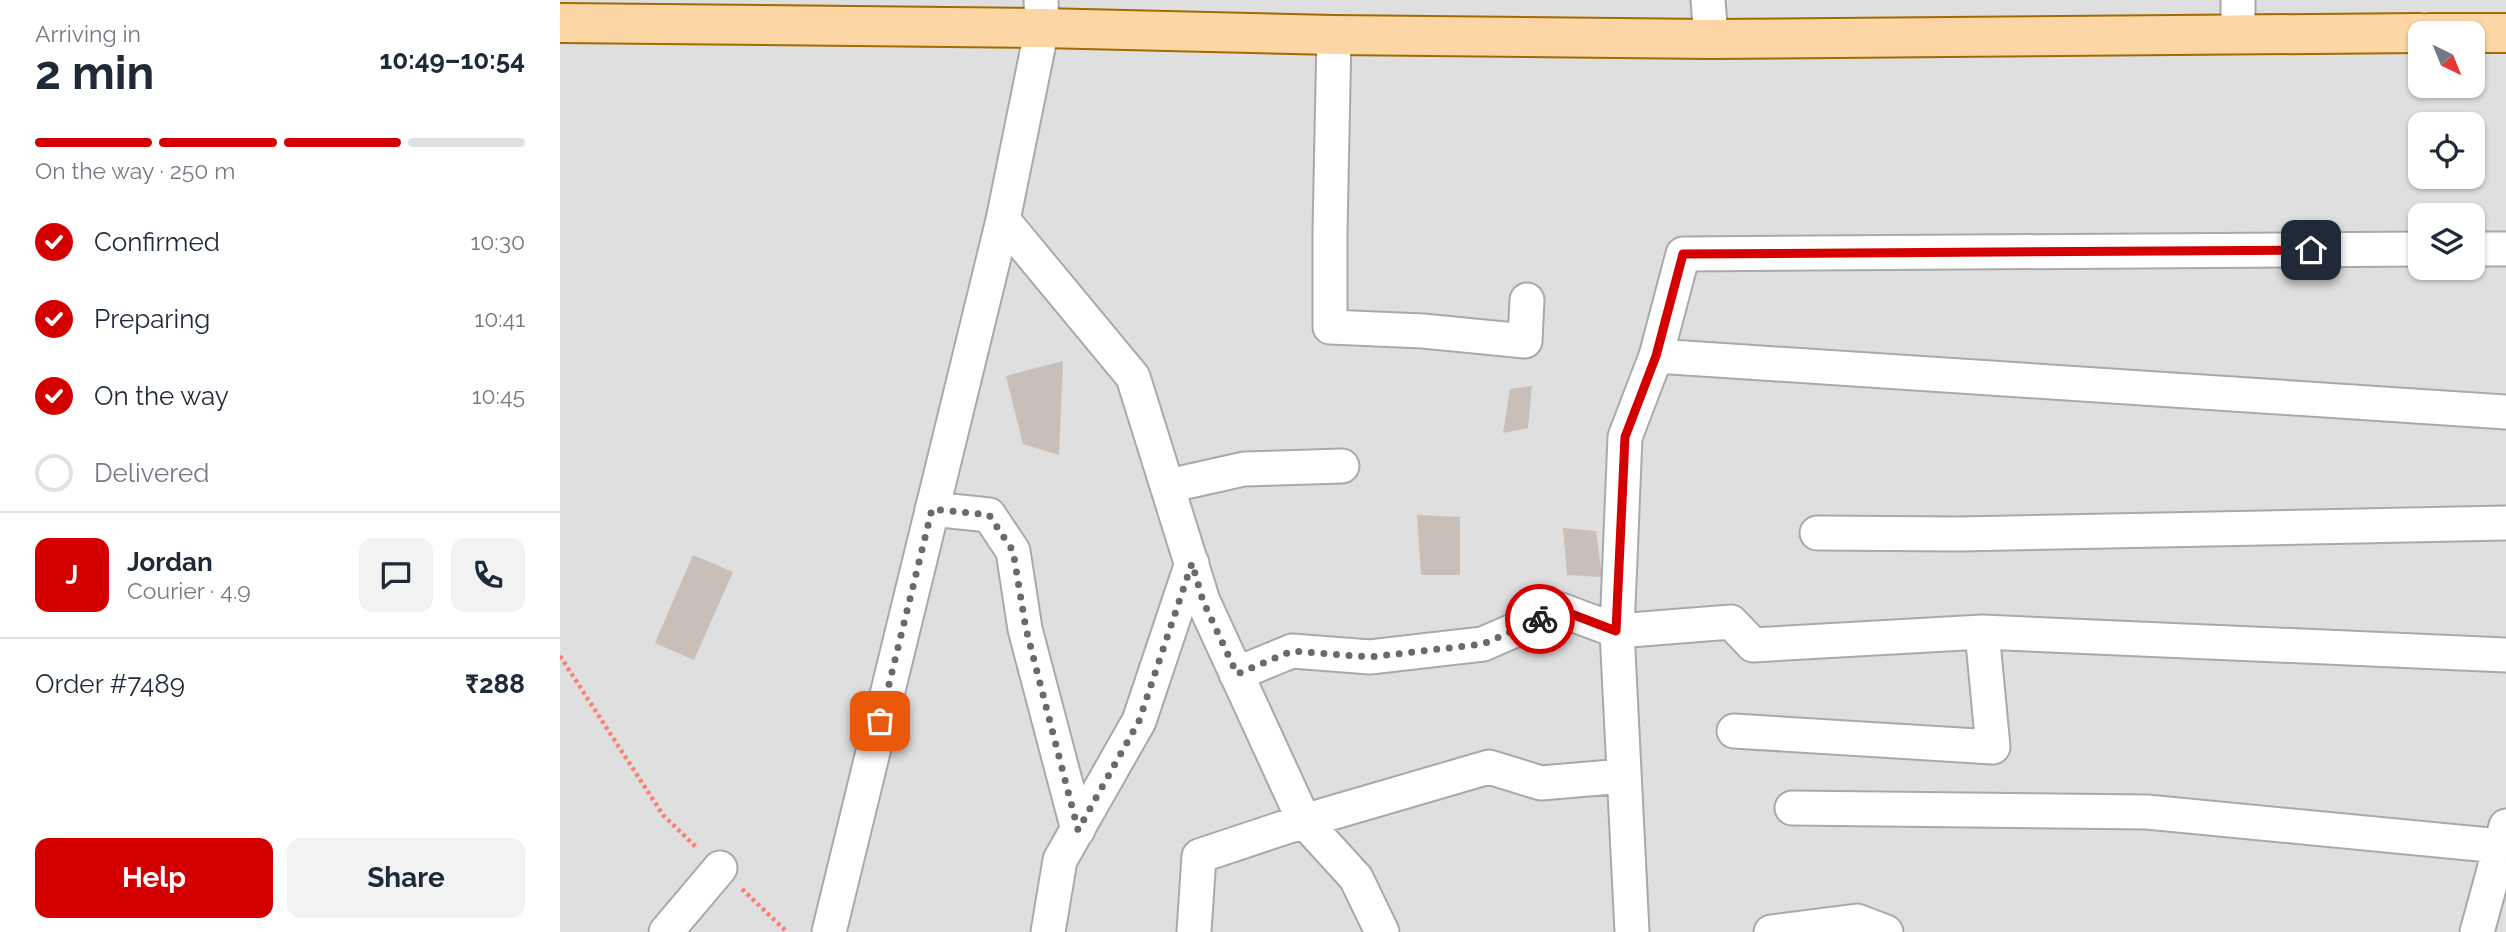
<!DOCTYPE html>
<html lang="en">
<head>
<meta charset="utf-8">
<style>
	:root { --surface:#fff; --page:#f2f2f3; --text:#1f2937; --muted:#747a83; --line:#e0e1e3; --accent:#d40000 }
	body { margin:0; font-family:Raleway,sans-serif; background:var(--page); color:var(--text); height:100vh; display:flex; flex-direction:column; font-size:26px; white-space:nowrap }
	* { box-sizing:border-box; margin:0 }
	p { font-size:23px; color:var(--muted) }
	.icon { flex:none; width:38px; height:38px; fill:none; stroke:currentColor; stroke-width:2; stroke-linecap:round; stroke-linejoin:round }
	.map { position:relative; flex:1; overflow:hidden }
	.drawer { display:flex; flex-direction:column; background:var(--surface); width:560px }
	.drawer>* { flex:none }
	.needle { width:46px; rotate:137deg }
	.buttons { position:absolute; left:1848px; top:21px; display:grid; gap:14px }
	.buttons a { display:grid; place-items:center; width:77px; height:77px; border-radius:14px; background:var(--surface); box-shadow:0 2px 5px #0004; font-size:35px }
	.pin { position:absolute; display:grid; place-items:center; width:60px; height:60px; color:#fff; margin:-30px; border-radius:14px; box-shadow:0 4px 10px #0006 }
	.courier { position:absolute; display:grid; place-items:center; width:70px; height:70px; margin:-35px; border:5px solid #d40000; border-radius:50%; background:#fff; color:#222; box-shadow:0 2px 9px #0007 }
	.overview em { font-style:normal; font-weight:700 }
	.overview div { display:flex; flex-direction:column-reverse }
	.overview { display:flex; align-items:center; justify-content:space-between; height:119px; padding:0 35px }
	h1 { font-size:46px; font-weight:700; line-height:52px }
	.bar { display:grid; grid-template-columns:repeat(4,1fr); gap:10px 7px; align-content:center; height:84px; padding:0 35px }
	.bar i { height:9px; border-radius:5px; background:var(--line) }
	.bar .on { background:var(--accent) }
	.bar p { grid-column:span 4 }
	.line { display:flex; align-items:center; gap:18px; padding:0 35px; border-top:2px solid var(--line) }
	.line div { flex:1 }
	.round { display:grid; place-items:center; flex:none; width:74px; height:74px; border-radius:14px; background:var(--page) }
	ol { padding:0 35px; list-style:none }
	li { display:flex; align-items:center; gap:21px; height:77px }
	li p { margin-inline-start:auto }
	li .icon { padding:7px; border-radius:50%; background:var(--accent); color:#fff; stroke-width:4 }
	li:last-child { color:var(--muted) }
	li i { width:38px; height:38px; border:4px solid var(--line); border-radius:50% }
	.cta { display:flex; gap:14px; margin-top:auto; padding:14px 35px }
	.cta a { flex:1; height:80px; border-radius:14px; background:var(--accent); color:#fff; font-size:28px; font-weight:700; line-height:80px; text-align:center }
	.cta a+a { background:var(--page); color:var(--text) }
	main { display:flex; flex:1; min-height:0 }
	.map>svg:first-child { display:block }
	.residential { fill:#e0dfdf; fill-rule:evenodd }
	.building { fill:#c7bfb8 }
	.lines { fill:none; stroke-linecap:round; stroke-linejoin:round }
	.minor-casing { stroke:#a9a9a9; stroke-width:37 }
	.major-casing { stroke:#a06b00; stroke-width:42 }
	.path { stroke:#fa8072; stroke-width:4.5; stroke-dasharray:3.5 3.5; stroke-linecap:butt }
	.minor { stroke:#fff; stroke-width:33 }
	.major { stroke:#fcd6a4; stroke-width:38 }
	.done { stroke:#6b6a68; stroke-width:7; stroke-dasharray:0 12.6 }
	.route { stroke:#d40000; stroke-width:9 }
</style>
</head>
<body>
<main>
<section class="drawer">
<div class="overview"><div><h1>2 min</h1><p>Arriving in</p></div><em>10:49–10:54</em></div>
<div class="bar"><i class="on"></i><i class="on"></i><i class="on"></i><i></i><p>On the way · 250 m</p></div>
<ol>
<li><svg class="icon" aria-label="check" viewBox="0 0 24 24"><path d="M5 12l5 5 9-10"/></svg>Confirmed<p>10:30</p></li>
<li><svg class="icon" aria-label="check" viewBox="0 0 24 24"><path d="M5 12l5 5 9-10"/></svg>Preparing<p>10:41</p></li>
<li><svg class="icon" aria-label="check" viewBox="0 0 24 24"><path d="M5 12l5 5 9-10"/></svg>On the way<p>10:45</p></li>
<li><i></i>Delivered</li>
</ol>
<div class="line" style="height:126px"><b class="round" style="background:var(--accent);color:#fff">J</b><div><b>Jordan</b><p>Courier · 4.9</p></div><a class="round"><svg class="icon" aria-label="chat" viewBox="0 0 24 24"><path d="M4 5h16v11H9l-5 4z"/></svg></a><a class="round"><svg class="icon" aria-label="phone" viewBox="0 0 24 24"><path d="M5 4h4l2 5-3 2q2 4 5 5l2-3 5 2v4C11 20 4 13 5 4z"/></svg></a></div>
<div class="line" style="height:91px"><div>Order #7489</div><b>₹288</b></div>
<div class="cta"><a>Help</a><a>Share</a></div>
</section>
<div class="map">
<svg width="1946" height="932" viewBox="0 0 1946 932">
	<rect width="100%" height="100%" fill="#f2efe9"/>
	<path class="residential" d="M0 0H1946V932H0ZM1860 33H1913V86H1860ZM1860 124H1913V177H1860ZM1860 215H1913V268H1860Z"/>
	<path class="building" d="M503 361 499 455 463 444 446 376Z
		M972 386 968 428 943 433 950 389Z
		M857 515 900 517V575H861Z
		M1003 528 1036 531 1042 577 1007 575Z
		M133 555 173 572 134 660 95 643Z"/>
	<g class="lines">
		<g class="minor-casing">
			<path id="minor" d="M1148 0 1151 39
				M1678 0V35
				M774 35 770 232V327L863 331 965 341 967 300
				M443 220 573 377 643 601 744 821 796 878 822 932
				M1913 249H1946
				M1096 356 1946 412
				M608 486 684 469 782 466
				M372 509 429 515 453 551 465 629 518 830
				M1257 533 1399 534 1946 523
				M1422 632 1946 655
				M676 674 732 651 810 657 923 644 1001 610 1057 631 1072 932
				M1174 731 1433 747 1422 632 1193 645 1171 622 1057 631 1065 437 1096 356 1123 254 1860 249
				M1232 808 1587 812 1940 846
				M106 932 160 868
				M269 932 443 220 482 28 481 0
				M488 932 500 860 579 721 632 563
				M634 932 639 856 744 821 929 767 981 783 1063 776
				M1211 932 1297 921 1326 932
				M1917 932 1946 826"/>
		</g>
		<g class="major-casing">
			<path id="major" d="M0 23 482 28 774 35 1151 39 1860 33
				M1869 33H1946"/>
		</g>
		<path class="path" d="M0 656 103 815 137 848
			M182 889 227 932"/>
		<use href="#minor" class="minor"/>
		<use href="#major" class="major"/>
	</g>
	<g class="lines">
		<path class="done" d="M320 721 372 509 429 515 453 551 466 629 518 830 579 721 632 563 643 601 677 674 732 651 810 657 923 644 980 619"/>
		<path class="route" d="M980 619 1001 610 1056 631 1065 437 1096 356 1123 254 1751 250"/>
	</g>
</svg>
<div class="buttons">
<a><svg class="needle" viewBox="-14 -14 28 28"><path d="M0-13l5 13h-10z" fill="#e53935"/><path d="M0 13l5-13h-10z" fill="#747a83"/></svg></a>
<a><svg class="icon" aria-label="locate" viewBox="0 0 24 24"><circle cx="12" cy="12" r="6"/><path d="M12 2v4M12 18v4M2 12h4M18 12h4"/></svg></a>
<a><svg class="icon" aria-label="layers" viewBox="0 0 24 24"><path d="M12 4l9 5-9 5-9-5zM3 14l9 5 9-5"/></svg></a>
</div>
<div class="pin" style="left:320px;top:721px;background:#ea580c"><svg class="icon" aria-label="bag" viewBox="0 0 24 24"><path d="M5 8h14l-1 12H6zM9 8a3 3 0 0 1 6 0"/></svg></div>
<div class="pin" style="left:1751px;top:250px;background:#1f2937"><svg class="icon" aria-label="home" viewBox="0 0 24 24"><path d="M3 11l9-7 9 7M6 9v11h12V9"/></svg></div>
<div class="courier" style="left:980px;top:619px"><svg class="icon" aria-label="bike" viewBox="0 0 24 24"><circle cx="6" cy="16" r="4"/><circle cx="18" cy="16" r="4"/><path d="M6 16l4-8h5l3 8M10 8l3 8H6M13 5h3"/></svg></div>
</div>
</main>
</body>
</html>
